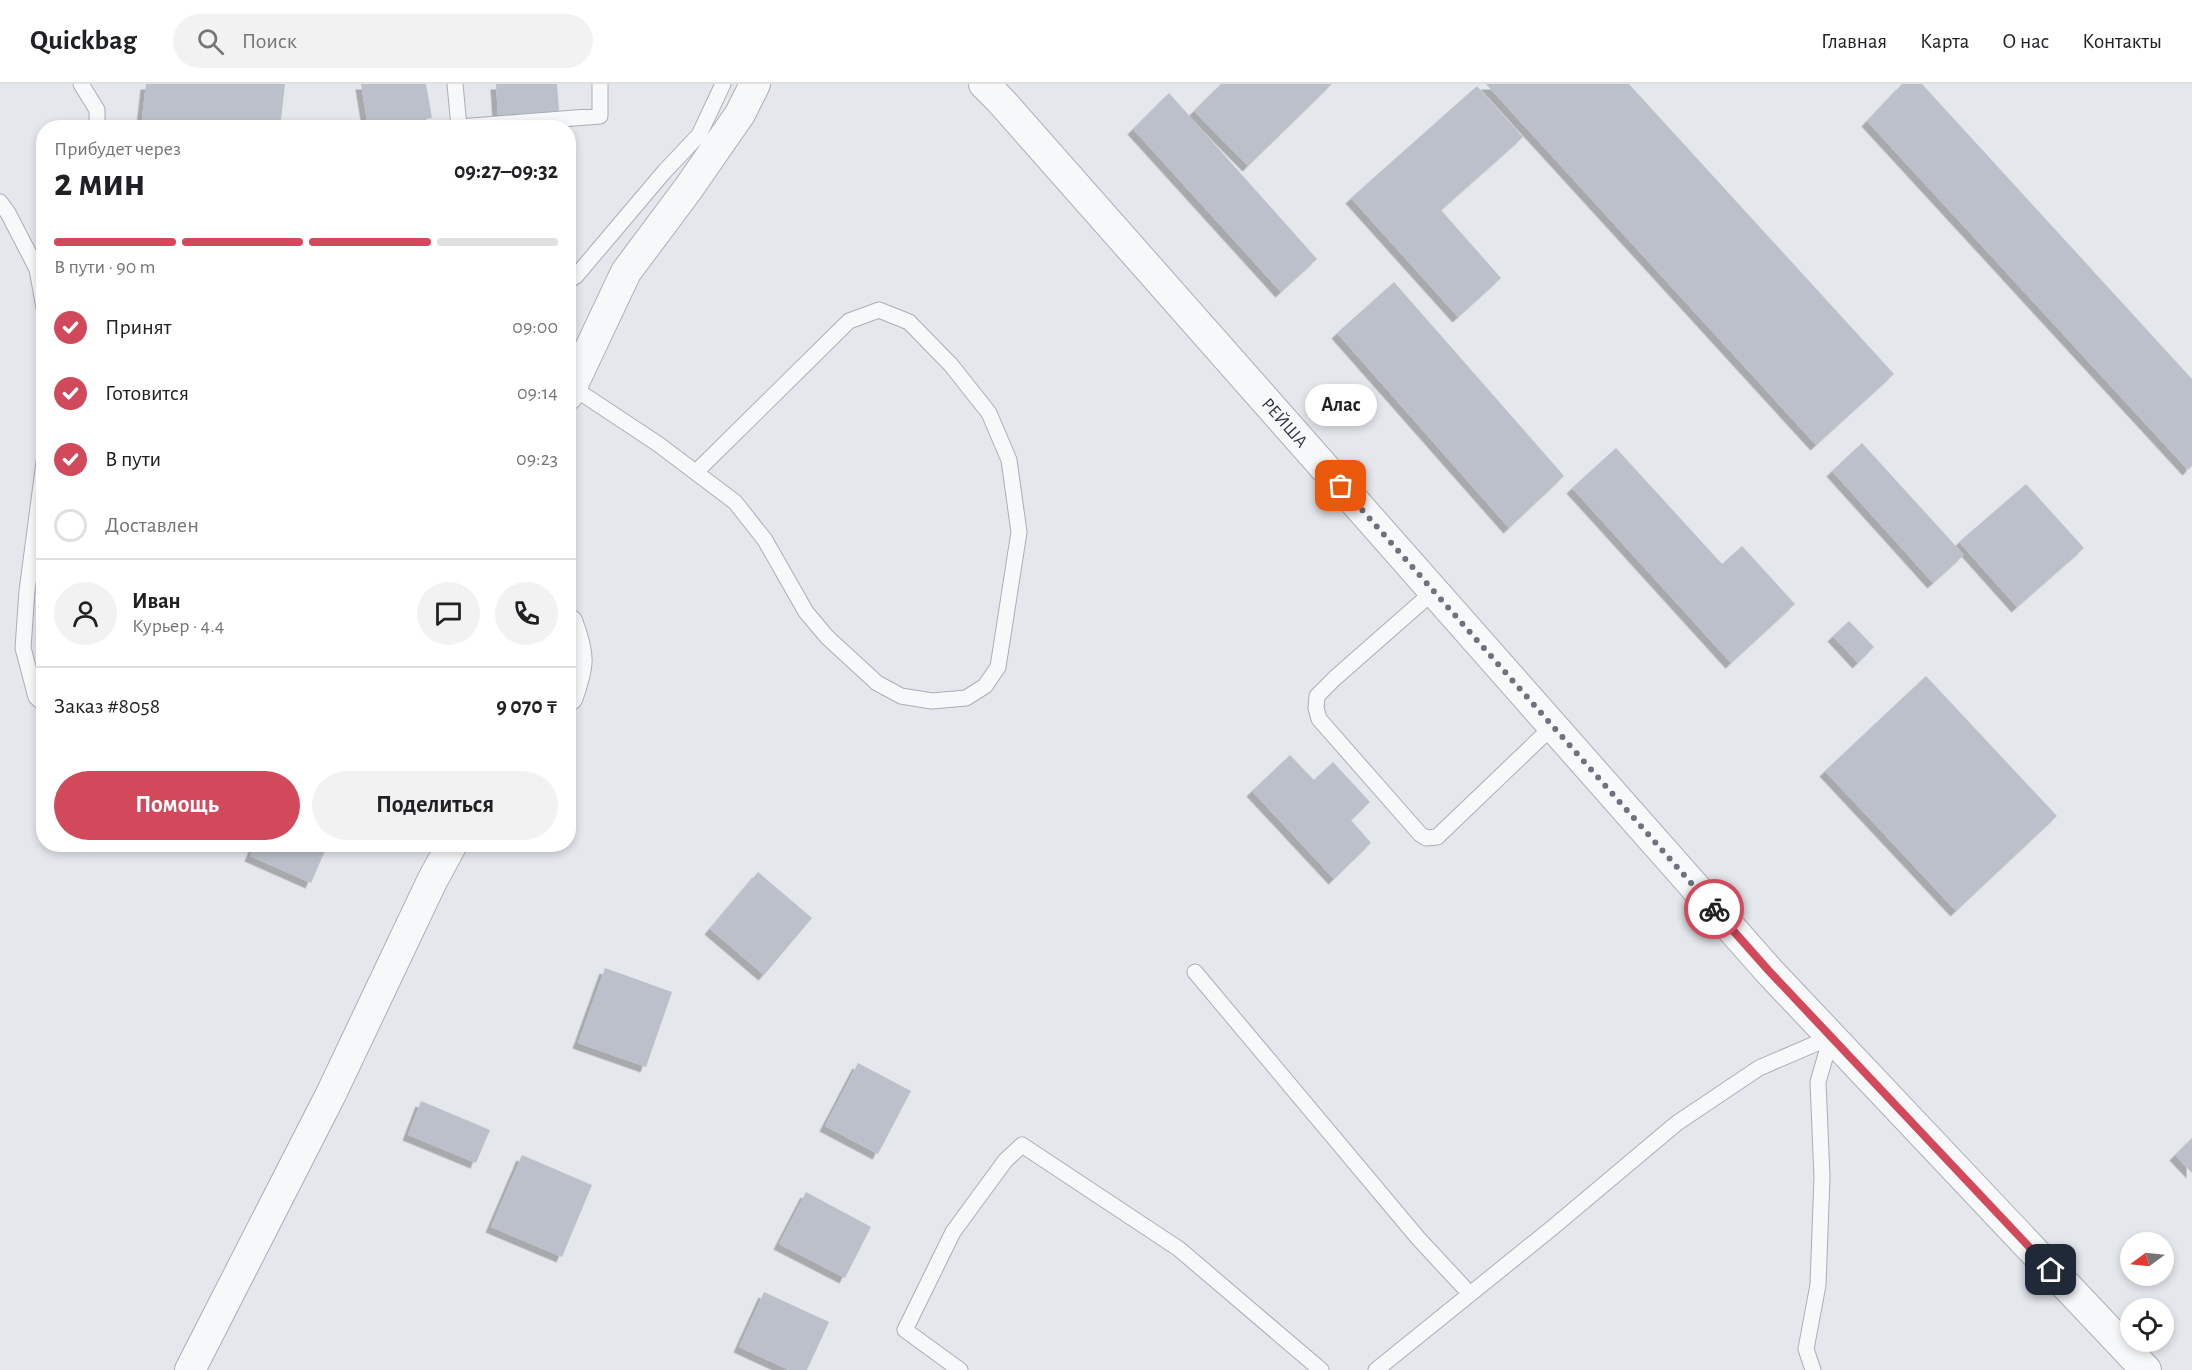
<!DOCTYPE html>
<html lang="ru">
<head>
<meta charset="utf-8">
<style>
	:root { --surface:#fff; --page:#f2f2f2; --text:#202124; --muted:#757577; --line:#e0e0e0; --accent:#d1495b }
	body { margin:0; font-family:"Alegreya Sans",sans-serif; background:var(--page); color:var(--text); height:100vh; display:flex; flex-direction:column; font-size:22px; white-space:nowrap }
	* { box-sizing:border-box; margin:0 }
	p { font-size:20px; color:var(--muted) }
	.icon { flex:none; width:33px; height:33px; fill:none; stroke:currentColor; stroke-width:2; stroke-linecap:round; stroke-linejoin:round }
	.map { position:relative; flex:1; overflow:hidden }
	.sheet { position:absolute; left:36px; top:36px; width:540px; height:732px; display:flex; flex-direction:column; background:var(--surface); border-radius:24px; box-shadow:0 3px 9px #0003 }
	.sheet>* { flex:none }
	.needle { width:39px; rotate:255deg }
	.tools { position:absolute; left:2120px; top:1148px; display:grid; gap:12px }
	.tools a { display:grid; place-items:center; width:54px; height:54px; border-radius:50%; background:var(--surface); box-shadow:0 3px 9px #0003; font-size:30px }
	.pin { position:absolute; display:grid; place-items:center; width:51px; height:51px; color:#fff; margin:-26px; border-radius:12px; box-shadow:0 3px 9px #0006 }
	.courier { position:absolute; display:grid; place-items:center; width:60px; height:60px; margin:-30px; border:4px solid #d1495b; border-radius:50%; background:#fff; color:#222; box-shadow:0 2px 8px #0007 }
	.bubble { position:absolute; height:42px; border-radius:21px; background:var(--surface); box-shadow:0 3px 9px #0003; font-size:20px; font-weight:600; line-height:42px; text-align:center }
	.head em { font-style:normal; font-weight:600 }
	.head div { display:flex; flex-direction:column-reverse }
	.head { display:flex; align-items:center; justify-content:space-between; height:102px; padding:0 18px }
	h1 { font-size:39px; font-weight:600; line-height:45px }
	.bar { display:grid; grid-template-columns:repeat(4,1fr); gap:9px 6px; align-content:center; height:72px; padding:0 18px }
	.bar i { height:8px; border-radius:4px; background:var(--line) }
	.bar .current { background:var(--accent) }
	.bar p { grid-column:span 4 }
	.line { display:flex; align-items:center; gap:15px; padding:0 18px; border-top:2px solid var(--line) }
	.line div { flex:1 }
	.round { display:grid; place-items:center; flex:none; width:63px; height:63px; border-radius:32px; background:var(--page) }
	ol { padding:0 18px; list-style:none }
	li { display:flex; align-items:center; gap:18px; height:66px }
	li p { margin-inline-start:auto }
	li .icon { padding:6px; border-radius:50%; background:var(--accent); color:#fff; stroke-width:4 }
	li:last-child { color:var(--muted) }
	li i { width:33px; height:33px; border:3px solid var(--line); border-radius:50% }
	.button { display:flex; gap:12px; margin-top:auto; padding:12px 18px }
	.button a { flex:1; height:69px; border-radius:36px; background:var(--accent); color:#fff; font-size:24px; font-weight:600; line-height:69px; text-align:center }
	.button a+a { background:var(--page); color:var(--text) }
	header { display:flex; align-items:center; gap:36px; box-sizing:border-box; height:84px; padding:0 30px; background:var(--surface); border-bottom:2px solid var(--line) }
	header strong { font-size:28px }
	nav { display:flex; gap:33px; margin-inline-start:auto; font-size:21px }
	.search { width:420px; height:54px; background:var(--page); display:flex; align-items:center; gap:15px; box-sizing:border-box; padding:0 21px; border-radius:33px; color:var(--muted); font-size:22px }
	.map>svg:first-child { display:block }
	.building { fill:#bbc0ca; filter:url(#shadow) }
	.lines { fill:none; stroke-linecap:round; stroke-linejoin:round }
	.lane-casing { stroke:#a9aeb7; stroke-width:17 }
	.street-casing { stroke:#a9aeb7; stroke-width:32 }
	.lane { stroke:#f7f8fa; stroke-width:15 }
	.street { stroke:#f7f8fa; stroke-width:30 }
	.done { stroke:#6c737f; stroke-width:6; stroke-dasharray:0 10.8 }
	.route { stroke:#d1495b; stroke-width:8 }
	.labels { text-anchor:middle; stroke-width:6; stroke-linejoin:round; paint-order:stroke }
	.street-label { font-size:18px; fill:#2b3445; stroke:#f4f6f9 }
</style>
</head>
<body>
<header>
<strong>Quickbag</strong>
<div class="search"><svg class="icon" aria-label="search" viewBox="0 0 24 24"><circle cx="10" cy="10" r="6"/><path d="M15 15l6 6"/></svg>Поиск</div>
<nav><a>Главная</a><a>Карта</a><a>О нас</a><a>Контакты</a></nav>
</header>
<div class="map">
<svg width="2192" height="1286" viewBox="0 0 2192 1286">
	<defs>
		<filter id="shadow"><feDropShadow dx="-5.5" dy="5.5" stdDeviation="0" flood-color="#0004"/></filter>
	</defs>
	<rect width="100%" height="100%" fill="#e4e7ec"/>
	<path class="building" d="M146 0H285L280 44H141Z
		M361 0H426L432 34 368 43Z
		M496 0H557L559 27 498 31Z
		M1221 0H1332L1248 82 1194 27Z
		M1486 0H1629L1894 290 1816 361Z
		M1902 0H1922L2192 295V382L2188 386 1867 37Z
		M1477 2 1523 53 1441 126 1501 194 1458 233 1351 114Z
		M1169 9 1317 175 1281 208 1133 45Z
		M1394 198 1564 392 1509 444 1337 249Z
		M1862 359 1964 471 1933 499 1832 387Z
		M1616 364 1722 480 1742 462 1795 520 1731 579 1572 404Z
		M2026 400 2084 464 2017 523 1959 458Z
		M1849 537 1874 563 1858 579 1833 552Z
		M1926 592 2057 732 1956 827 1825 687Z
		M1290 671 1314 696 1333 678 1370 718 1351 736 1371 759 1334 795 1252 707Z
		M255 760H328L311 799 250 772Z
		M758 788 812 834 764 891 710 845Z
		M605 884 672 908 646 983 578 959Z
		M858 979 911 1007 878 1070 825 1042Z
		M421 1017 490 1046 476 1079 408 1051Z
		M2192 1054V1089L2175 1071Z
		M522 1071 592 1101 562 1173 491 1143Z
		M806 1108 871 1143 845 1194 779 1160Z
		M764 1208 829 1238 807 1286H789L739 1263Z"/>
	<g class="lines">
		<g class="lane-casing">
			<path id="lane" d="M81 0 97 26V44
				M455 0 459 43 600 32V0
				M0 118 8 129 37 185 44 224
				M568 197 576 192 664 88 699 51 723 0
				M572 303 658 360 735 418 765 456 806 528 827 553 877 599 901 612 932 617 966 614 985 602 998 583 1019 448 1009 376 989 329 951 281 909 238 879 226 849 237 697 387
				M44 378 27 507 23 564 36 613 44 620
				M1434 507 1335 594 1317 612 1316 624 1319 635 1420 750 1426 754 1437 753 1553 642
				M1195 888 1418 1154 1470 1210
				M960 1286 905 1246 953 1148 1005 1077 1022 1061 1179 1165 1321 1286
				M1376 1286 1552 1144 1677 1039 1759 984 1831 953
				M1813 1286 1806 1265 1818 1201 1822 1093 1818 998 1831 953"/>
		</g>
		<g class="street-casing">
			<g id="street">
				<path id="s1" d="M984 0 1001 17 1769 887 2146 1286"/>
				<path d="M568 311 626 188 688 105 740 30 755 0"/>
				<path d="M568 540C580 572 579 581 568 612"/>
				<path d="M190 1286 331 1010 432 797 452 760"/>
			</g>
		</g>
		<use href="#lane" class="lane"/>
		<use href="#street" class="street"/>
	</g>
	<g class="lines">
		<path class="done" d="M1341 402 1714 825"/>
		<path class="route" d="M1714 825 1769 887 2051 1186"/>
	</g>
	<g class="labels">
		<g class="street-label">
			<text dy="6" stroke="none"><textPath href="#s1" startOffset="453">РЕЙША</textPath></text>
		</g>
	</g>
</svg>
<div class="tools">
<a><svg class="needle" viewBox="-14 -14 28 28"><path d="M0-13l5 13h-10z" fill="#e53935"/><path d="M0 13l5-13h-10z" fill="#757577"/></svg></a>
<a><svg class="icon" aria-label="locate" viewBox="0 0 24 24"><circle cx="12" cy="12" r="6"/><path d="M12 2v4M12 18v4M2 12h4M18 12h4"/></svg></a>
</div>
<div class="pin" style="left:1341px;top:402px;background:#ea580c"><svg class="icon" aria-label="bag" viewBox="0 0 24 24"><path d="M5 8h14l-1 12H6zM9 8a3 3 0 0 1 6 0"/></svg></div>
<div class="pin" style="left:2051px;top:1186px;background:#1f2937"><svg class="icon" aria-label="home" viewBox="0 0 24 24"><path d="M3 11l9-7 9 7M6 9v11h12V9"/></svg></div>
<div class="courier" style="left:1714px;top:825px"><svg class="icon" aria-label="bike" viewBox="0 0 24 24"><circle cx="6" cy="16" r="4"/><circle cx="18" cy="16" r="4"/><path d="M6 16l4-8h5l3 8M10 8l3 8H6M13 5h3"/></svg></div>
<div class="bubble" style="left:1305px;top:300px;width:72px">Алас</div>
<section class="sheet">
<div class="head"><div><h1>2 мин</h1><p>Прибудет через</p></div><em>09:27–09:32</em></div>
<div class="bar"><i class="current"></i><i class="current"></i><i class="current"></i><i></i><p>В пути · 90 m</p></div>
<ol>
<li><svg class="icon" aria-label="check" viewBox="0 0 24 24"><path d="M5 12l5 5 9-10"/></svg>Принят<p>09:00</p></li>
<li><svg class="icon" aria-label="check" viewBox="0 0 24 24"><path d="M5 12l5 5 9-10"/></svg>Готовится<p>09:14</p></li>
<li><svg class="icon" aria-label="check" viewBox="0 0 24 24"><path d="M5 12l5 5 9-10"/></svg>В пути<p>09:23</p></li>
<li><i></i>Доставлен</li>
</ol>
<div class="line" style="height:108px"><a class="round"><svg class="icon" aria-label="person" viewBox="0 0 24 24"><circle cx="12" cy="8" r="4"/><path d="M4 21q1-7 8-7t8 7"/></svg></a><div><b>Иван</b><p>Курьер · 4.4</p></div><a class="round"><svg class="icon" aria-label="chat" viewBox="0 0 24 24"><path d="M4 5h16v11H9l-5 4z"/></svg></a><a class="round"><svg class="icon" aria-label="phone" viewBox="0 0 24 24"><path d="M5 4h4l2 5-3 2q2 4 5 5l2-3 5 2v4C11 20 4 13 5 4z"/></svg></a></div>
<div class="line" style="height:78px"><div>Заказ #8058</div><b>9 070 ₸</b></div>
<div class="button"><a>Помощь</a><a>Поделиться</a></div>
</section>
</div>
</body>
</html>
